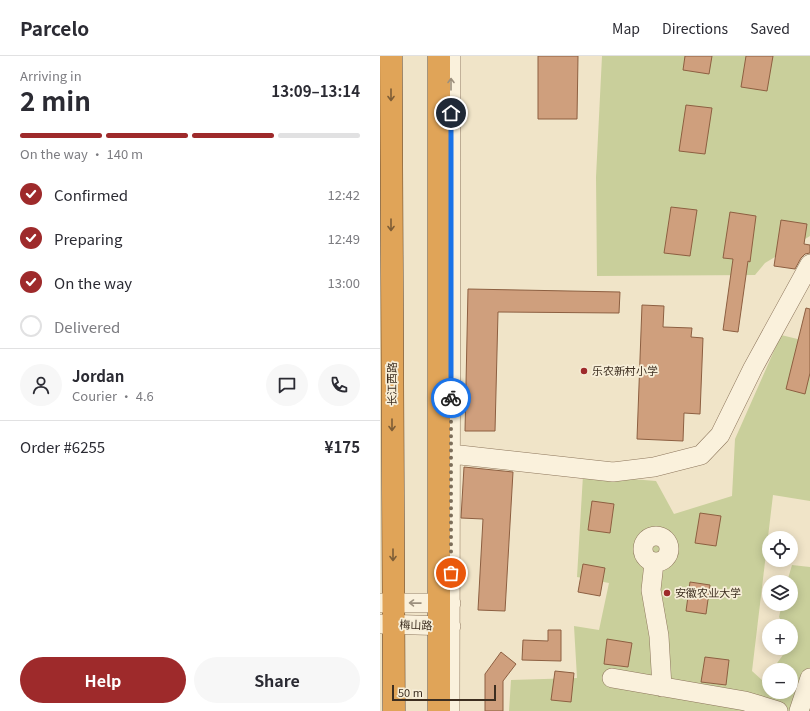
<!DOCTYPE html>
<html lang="en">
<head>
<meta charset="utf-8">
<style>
	:root { --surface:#fff; --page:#f7f7f7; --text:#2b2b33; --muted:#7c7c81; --line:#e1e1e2; --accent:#9e2a2b }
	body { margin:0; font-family:Georgia,"Noto Sans SC",serif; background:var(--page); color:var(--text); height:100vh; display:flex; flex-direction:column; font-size:15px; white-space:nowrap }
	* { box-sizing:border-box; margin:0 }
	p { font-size:13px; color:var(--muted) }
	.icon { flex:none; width:22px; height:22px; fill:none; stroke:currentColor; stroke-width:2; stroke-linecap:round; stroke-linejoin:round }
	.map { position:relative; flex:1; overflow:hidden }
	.panel { display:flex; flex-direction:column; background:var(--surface); width:380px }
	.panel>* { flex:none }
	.controls { position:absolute; left:382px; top:475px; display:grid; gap:8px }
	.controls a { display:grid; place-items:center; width:36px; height:36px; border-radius:50%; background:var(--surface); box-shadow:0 2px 10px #0003; font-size:20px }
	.scale { position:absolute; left:12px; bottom:10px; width:104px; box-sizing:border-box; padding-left:4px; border:2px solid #3d2e20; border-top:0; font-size:11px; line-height:14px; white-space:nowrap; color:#3d2e20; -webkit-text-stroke:3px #f7eed8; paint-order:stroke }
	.pin { position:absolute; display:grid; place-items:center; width:34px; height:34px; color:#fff; margin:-17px; border:2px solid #fff; border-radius:50%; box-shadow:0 1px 4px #0007 }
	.courier { position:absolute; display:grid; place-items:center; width:40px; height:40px; margin:-20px; border:3px solid #1a73e8; border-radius:50%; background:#fff; color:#222; box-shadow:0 1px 5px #0007 }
	.overview em { font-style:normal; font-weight:700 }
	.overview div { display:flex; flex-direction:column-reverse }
	.overview { display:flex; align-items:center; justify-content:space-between; height:68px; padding:0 20px }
	h1 { font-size:26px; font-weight:700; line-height:30px }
	.bar { display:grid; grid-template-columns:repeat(4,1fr); gap:6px 4px; align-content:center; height:48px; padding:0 20px }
	.bar i { height:5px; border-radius:3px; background:var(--line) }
	.bar .current { background:var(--accent) }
	.bar p { grid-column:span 4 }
	.line { display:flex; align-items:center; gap:10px; padding:0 20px; border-top:1px solid var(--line) }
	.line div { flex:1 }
	.round { display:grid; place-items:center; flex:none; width:42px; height:42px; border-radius:21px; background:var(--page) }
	ol { padding:0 20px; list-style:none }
	li { display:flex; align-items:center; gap:12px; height:44px }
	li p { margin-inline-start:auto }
	li .icon { padding:4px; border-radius:50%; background:var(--accent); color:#fff; stroke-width:4 }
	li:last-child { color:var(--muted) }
	li i { width:22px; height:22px; border:2px solid var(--line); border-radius:50% }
	.cta { display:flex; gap:8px; margin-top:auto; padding:8px 20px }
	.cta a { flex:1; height:46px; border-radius:24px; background:var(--accent); color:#fff; font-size:16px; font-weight:700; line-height:46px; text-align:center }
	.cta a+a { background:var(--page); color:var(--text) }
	header { display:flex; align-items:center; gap:24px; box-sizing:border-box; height:56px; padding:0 20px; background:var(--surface); border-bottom:1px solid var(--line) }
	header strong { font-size:19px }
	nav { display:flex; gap:22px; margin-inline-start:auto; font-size:14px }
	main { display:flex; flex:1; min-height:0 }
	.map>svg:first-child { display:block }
	.green { fill:#c9cf9b }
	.building { fill:#cf9f7d; stroke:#8d5f41 }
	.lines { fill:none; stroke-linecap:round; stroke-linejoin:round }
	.minor-casing { stroke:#8d765c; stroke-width:20 }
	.highway-casing { stroke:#5b4430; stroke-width:23 }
	.minor { stroke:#faf1dc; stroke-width:19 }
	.highway { stroke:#e0a458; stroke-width:22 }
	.oneway { stroke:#9c907e }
	.oneway2 { stroke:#7e5d36 }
	.done { stroke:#7c6e5b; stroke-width:4; stroke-dasharray:0 7.2 }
	.route { stroke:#1a73e8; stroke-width:5 }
	.poi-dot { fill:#9e2a2b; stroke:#f7eed8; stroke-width:1.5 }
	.labels { text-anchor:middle; stroke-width:3.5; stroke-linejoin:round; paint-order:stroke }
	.poi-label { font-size:11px; fill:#3d2e20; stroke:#f7eed8; text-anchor:start }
	.street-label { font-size:11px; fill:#3d2e20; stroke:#f7eed8 }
</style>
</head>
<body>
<header>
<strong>Parcelo</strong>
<nav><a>Map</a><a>Directions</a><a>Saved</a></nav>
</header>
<main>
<section class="panel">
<div class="overview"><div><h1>2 min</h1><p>Arriving in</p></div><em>13:09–13:14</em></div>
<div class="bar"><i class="current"></i><i class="current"></i><i class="current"></i><i></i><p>On the way · 140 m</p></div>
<ol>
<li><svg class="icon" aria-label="check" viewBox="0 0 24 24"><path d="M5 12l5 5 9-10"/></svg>Confirmed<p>12:42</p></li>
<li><svg class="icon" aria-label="check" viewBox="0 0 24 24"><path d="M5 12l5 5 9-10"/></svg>Preparing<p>12:49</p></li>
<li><svg class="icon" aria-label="check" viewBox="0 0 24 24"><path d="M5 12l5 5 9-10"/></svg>On the way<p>13:00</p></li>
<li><i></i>Delivered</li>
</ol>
<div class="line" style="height:72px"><a class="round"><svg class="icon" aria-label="person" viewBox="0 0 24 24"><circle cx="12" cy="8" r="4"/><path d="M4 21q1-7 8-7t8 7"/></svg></a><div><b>Jordan</b><p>Courier · 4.6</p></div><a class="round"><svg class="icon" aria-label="chat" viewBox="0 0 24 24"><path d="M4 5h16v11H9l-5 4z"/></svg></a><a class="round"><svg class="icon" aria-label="phone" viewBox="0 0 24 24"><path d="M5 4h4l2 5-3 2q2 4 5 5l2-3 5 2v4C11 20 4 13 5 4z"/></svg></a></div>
<div class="line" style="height:52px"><div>Order #6255</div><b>¥175</b></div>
<div class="cta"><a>Help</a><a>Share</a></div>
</section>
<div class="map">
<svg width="430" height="655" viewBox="0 0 430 655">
	<rect width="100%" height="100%" fill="#f0e4c8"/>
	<path class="green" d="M222 0H430V180L385 207 375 219 217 220 216 121Z
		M401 279 430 286V445L393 439 372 615 383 625 389 618V636H411V614H392L408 592H411L413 584 411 581V570H404L399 561 402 548H411V526H407L412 509 430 511V655H129L131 624 197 622 194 570 219 574 229 527 197 521 203 419 276 425 294 458 352 440 355 383Z"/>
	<path class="building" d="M158 0H198L197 63H158Z
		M305 0H332L329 18 303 14Z
		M366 0H393L387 35 361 31Z
		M306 49 332 52 325 98 299 95Z
		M291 151 317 154 310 200 284 197Z
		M350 156 376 160 370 206 368 205 358 276 343 274 353 203 343 202Z
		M401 164 427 168 424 188 430 189V197L425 198 421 202 415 213 394 210Z
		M88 233 240 236 239 257 118 256 115 375H85Z
		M262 249 284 250 283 271 312 272 311 281 323 282 320 358 304 357 303 385 257 383Z
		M426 252 430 253V317L425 338 406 333Z
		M84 411 133 416 125 555 98 554 103 463 81 462Z
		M212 445 234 448 230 477 208 474Z
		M320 457 341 460 336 490 315 487Z
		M203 508 225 512 220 540 198 536Z
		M310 526 330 529 326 558 306 555Z
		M168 574H181V605L142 604 143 584 168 585Z
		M227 583 252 587 248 611 224 608Z
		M121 596 136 608 123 625V655H105V618Z
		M325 601 349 604 346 629 321 626Z
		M175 615 194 617 191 646 171 644Z"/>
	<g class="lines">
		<g class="minor-casing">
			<path id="minor" d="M71 398 233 416 274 411 321 399 340 379 373 312 430 208
				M263 493a13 13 0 1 1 26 0a13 13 0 1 1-26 0Z
				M274 507 271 534 279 580 282 631
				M0 547H71
				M0 568 71 570
				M232 622 365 645 398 655
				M70 655 71 0
				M419 655 430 622"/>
		</g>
		<g class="highway-casing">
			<path id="highway" d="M11 0 14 655
				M59 0V655"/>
		</g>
		<use href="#minor" class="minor"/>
		<use href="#highway" class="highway"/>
	</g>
	<defs><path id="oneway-shaft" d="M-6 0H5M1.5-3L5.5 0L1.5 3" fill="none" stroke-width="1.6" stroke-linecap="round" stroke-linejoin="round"/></defs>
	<g class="oneway">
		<use href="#oneway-shaft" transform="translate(71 28) rotate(-90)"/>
		<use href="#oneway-shaft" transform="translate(35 547) rotate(-179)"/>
	</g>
	<g class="oneway2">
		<use href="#oneway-shaft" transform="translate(11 39) rotate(90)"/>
		<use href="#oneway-shaft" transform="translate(11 169) rotate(90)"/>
		<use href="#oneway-shaft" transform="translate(12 369) rotate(90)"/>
		<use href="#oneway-shaft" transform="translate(13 499) rotate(90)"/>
	</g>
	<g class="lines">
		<path class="done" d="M71 517V342"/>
		<path class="route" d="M71 342V57"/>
	</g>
	<g class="poi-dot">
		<circle cx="204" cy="315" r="4"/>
		<circle cx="287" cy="537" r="4"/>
	</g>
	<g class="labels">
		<g class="poi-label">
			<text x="212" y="319">乐农新村小学</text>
			<text x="295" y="541">安徽农业大学</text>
		</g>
		<g class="street-label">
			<text transform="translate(12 328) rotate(-90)" y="4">长江西路</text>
			<text transform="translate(36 569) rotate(2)" y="4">梅山路</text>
		</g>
	</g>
</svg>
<div class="controls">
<a><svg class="icon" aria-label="locate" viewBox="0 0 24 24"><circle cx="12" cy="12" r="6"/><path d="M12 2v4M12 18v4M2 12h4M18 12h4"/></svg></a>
<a><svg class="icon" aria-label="layers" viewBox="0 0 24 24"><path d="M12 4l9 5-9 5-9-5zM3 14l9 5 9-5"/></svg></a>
<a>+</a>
<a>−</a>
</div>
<div class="scale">50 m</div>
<div class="pin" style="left:71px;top:517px;background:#ea580c"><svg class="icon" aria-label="bag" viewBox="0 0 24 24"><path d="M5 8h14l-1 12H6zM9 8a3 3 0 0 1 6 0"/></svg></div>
<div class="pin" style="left:71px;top:57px;background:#1f2937"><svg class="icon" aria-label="home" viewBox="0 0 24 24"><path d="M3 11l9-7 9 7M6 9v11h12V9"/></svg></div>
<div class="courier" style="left:71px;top:342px"><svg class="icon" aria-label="bike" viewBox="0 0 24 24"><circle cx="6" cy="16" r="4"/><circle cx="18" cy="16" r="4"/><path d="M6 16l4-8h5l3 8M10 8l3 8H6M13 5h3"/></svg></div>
</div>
</main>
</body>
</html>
